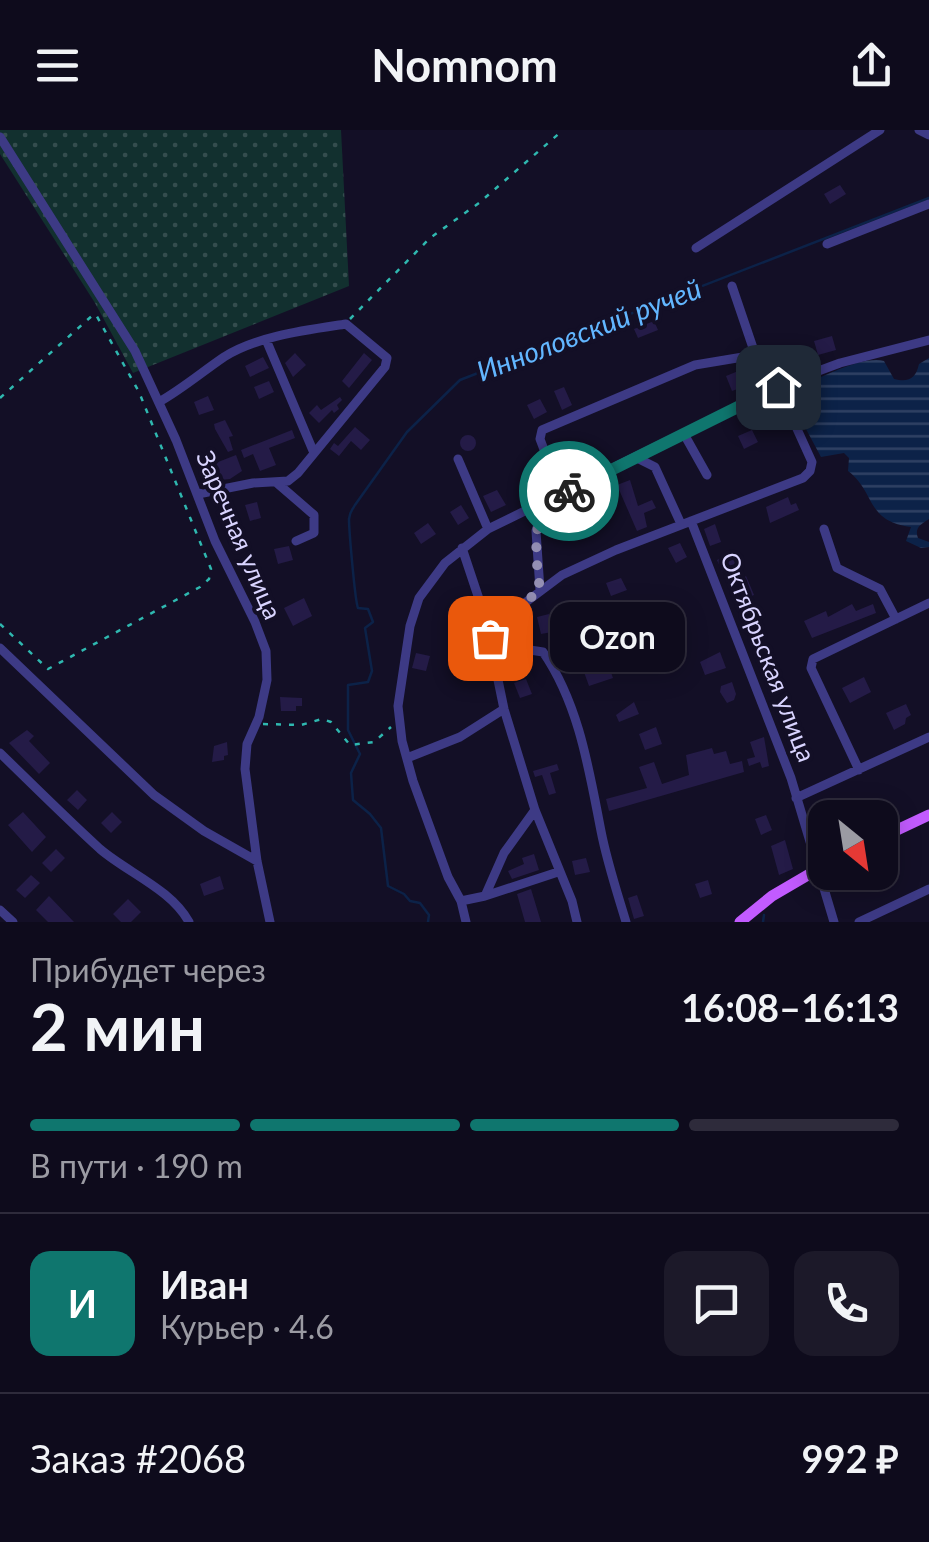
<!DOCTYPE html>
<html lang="ru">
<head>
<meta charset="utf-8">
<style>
	:root { --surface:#0e0b1c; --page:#1c1929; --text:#f1f3f6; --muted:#9b9ba3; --line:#2e2b3b; --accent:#0f766e }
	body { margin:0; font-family:Lato,sans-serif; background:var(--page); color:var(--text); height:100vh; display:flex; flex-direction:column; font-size:38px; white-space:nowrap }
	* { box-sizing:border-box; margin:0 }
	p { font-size:32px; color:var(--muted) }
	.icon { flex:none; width:55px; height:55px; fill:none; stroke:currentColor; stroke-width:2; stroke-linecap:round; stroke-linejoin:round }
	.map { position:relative; height:792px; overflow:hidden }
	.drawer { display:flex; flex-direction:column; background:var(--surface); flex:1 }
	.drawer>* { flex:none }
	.needle { width:65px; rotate:150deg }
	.buttons { position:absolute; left:808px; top:670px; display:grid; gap:20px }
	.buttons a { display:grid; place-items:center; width:90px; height:90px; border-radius:20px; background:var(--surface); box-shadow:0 5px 25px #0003,0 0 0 2px var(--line); font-size:50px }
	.pin { position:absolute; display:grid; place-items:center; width:85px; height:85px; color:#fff; margin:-42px; border-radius:20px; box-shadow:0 5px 15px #0006 }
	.courier { position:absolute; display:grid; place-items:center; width:100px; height:100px; margin:-50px; border:8px solid #0f766e; border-radius:50%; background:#fff; color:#222; box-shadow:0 2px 12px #0007 }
	.bubble { position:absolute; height:70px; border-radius:20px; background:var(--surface); box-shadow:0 5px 25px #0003,0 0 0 2px var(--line); font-size:32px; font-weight:700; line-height:70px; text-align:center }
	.headline em { font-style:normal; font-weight:700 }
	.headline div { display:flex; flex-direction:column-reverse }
	.headline { display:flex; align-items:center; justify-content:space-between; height:170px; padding:0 30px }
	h1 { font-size:65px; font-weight:700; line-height:75px }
	.bar { display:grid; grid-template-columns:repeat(4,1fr); gap:15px 10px; align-content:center; height:120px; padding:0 30px }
	.bar i { height:12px; border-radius:8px; background:var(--line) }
	.bar .current { background:var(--accent) }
	.bar p { grid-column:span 4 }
	.line { display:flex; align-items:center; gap:25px; padding:0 30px; border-top:2px solid var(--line) }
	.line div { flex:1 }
	.round { display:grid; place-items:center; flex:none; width:105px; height:105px; border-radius:20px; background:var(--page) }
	header { display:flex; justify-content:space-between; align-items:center; height:130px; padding:0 30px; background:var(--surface); font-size:45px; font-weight:700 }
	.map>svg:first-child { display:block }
	.grass { fill:url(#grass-dots) }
	.water { fill:url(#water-rules) }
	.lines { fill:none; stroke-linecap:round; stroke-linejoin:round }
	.stream { stroke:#0c2248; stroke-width:2.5 }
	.building { fill:#241b47 }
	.path { stroke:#2fb8b0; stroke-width:2.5; stroke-dasharray:5 8; stroke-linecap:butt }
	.minor { stroke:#3d3a85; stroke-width:9 }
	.major { stroke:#c25bff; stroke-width:11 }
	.done { stroke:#948fb3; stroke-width:10; stroke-dasharray:0 18 }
	.route { stroke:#0f766e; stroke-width:12 }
	.labels { text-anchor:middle; stroke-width:8; stroke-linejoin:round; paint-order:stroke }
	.street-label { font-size:25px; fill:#d9d4ff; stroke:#130f26 }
	.water-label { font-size:28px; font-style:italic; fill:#62b6ff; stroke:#130f26 }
</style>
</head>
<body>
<header><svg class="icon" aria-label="menu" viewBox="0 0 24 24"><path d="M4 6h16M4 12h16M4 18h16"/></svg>Nomnom<svg class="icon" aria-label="share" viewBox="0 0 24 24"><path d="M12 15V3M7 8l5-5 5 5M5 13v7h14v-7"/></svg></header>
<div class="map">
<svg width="929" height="792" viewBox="0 0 929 792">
	<defs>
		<pattern id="grass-dots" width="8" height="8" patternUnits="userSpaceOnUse" patternTransform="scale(2.5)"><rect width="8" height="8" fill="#12302f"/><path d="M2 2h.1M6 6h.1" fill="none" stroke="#344d4e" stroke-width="1.8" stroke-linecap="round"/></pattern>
		<pattern id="water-rules" width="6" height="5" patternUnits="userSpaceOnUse" patternTransform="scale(2.5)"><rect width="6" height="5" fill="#0c2248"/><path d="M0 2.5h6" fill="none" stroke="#2f4163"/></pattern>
	</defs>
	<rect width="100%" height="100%" fill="#130f26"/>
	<path class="grass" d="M0 0H341L349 156 133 243 95 173 0 24Z"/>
	<path class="water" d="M929 228V389C921 394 914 398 918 408L929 412V417L921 418 906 411 911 397C865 391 876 362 848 341L849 328 844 323 821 327 792 273 793 265 799 258C818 248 864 225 884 231L894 249C909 253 916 248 919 234Z"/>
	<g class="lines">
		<path class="stream" d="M428 792 429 785 420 773 410 771 404 764 388 756 381 698 370 684 353 670 351 643 360 624 348 600V555L368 552 372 541 365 498 373 492 368 479 358 478C355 471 349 400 349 389 350 381 351 382 355 375L407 302 460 250 929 68
			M763 792 764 785"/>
	</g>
	<path class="building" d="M840 55 846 64 830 74 824 64Z
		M654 191 658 200 638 208 634 199Z
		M832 206 836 220 818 225 814 211Z
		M295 223 306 235 293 247 285 233Z
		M364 223 372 230 349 258 342 251Z
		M263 227 269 238 250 247 245 236Z
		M748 237 754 253 732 261 726 246Z
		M269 251 274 262 259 269 254 257Z
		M564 257 572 275 562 280 554 261Z
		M208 266 214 280 199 285 194 272Z
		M340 267 342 270 337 275 339 279 334 283 332 280 319 293 309 283 317 275 321 280Z
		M540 269 547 282 534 289 527 275Z
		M225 290 233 306 229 307 233 320 228 322 215 299 214 294Z
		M355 297 370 310 361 320 351 311 339 326 330 319 334 313 338 316Z
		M292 300 295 308 269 318 276 335 260 341 253 324 244 328 241 320Z
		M752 300 758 312 744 319 738 306Z
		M460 313a8 8 0 1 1 16 0a8 8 0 1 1-16 0Z
		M236 325 242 341 230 349 220 350 213 334Z
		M630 350 638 376 652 370 656 378 644 383 647 397 637 401 617 355Z
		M497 360 506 375 491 382 483 366Z
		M788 367 791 375 796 373 799 380 770 393 766 377Z
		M257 372 261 388 250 391 245 375Z
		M461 375 469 388 458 395 450 382Z
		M428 393 436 404 421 414 414 403Z
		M715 394 721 412 710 416 704 399Z
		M680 413 687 427 676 433 668 418Z
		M289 416 293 430 278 434 274 419Z
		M731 423 736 435 722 442 717 430Z
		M746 446 754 465 744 469 738 453Z
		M621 448 627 460 611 466 606 453Z
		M304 468 312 486 293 496 284 478Z
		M852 474 856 481 873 474 876 483 812 508 804 491 826 481 828 487Z
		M549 484 552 502 541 504 537 487Z
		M471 515 472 519 481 517 484 528 465 533 461 517Z
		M720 522 726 538 705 545 700 532Z
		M416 523 430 526 426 541 412 538Z
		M608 534 613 548 589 556 584 542Z
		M864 547 871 562 850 573 842 558Z
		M526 549 532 564 520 568 514 553Z
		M732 552 736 564 734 570 727 573 720 562 721 556Z
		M280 567 302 568V576H296V581H281Z
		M634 572 639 584 619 592 616 585Z
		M906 574 911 585 906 588 905 594 894 600 886 583Z
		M656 597 662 614 645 620 639 604Z
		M27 600 34 606 29 611 50 633 39 644 9 613Z
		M764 607 769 636 762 638 760 632 749 636 747 629 755 627 750 612Z
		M227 612 228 625 224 626V630L212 632 214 616Z
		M712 618 714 624 726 621 730 634 742 631 744 642 609 681 606 669 647 658 639 637 654 632 662 654 689 645 686 625Z
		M557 634 559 640 550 643 556 663 549 665 542 645 535 647 533 641Z
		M77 660 87 670 78 680 67 670Z
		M23 682 46 707 32 722 8 695Z
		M112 682 122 692 111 703 101 693Z
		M766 685 772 700 761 705 755 689Z
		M785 710 793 739 779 745 771 716Z
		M56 719 65 728 51 742 42 733Z
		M534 724 539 740 512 749 508 741 524 734 522 728Z
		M586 728 590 742 575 745 572 731Z
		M31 745 40 753 25 768 16 760Z
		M220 746 224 759 204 766 200 754Z
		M708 750 712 764 700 768 695 754Z
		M531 759 541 792H525L517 764Z
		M637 765 644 786 634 789 628 768Z
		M49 766 74 792H48L36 780Z
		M128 769 141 782 131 792H121L113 784Z"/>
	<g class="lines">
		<path class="path" d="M350 189 430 108 479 73 563 0
			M0 268 94 184
			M0 494 48 539 200 457 209 449 211 439 139 262 95 183
			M263 594 301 595 322 589 331 592 350 615 374 612 391 597"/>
		<path class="minor" d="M919 0 929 5
			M0 7 135 221 176 310 215 411 255 492 266 521 267 550 259 587 247 614 245 639 257 731 270 792
			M827 114 929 74
			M696 118 880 0
			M732 156 768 262
			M267 212 314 323
			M159 272C182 259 202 242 224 227 257 206 307 200 346 194L387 228 385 237 298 343 288 351 253 353 198 364
			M684 304 707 345
			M637 328 655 337 681 394
			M458 329 488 399
			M277 353 314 385V403L296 411
			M561 365 540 309 542 300 695 235 755 225
			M691 391 791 648 834 792
			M824 399 837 438 880 459 896 489
			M462 418 485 487 504 579 535 680 572 771 577 792
			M540 460 536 401 544 373
			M485 487 518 478 562 445 616 420 803 348 810 341 812 332 778 257
			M0 518 154 665 204 701 257 731
			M495 529 530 520 543 522C579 574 589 640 601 701 607 732 617 762 626 792
			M0 623C33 655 66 688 100 719 128 743 171 759 189 792
			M407 628 460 607 504 579
			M859 640 811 538 813 529 929 473
			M796 668 929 607
			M485 766 558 742
			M461 771 485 766 504 723 535 680
			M0 780 13 792
			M466 792 461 771 448 747 413 651 402 611 398 576 410 496 419 468 445 433 488 399 786 253 840 233 929 210
			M859 792 929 759"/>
		<path class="major" d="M880 708 929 685
			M740 792 772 766 825 735"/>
	</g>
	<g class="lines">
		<path class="done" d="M490 508 486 487 518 478 540 460C536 430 533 402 544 373L569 361"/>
		<path class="route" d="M569 361 778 257"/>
	</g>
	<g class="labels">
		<g class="street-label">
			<text transform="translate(239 405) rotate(67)" y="9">Заречная улица</text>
			<text transform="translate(768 527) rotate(69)" y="9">Октябрьская улица</text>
		</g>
		<g class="water-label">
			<text transform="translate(589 200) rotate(-21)" y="10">Инноловский ручей</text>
		</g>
	</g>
</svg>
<div class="buttons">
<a><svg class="needle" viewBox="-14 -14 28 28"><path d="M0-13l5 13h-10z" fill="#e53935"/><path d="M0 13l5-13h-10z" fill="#9b9ba3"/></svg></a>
</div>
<div class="pin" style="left:490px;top:508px;background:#ea580c"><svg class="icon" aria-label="bag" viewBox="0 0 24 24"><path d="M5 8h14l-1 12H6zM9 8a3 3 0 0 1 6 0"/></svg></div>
<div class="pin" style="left:778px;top:257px;background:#1f2937"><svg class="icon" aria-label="home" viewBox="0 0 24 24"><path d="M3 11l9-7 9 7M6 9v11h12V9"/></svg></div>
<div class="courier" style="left:569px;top:361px"><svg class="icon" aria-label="bike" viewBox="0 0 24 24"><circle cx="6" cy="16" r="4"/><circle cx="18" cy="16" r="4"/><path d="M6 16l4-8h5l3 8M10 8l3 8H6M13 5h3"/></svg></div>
<div class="bubble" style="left:550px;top:472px;width:135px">Ozon</div>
</div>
<section class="drawer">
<div class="headline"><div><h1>2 мин</h1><p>Прибудет через</p></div><em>16:08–16:13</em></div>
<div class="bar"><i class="current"></i><i class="current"></i><i class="current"></i><i></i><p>В пути · 190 m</p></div>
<div class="line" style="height:180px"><b class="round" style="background:var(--accent);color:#fff">И</b><div><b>Иван</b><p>Курьер · 4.6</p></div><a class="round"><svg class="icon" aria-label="chat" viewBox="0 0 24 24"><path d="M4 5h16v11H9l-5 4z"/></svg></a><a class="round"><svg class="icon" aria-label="phone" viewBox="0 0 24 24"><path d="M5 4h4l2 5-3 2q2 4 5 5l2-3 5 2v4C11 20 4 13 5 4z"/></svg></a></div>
<div class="line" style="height:130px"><div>Заказ #2068</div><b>992 ₽</b></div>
</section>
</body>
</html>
